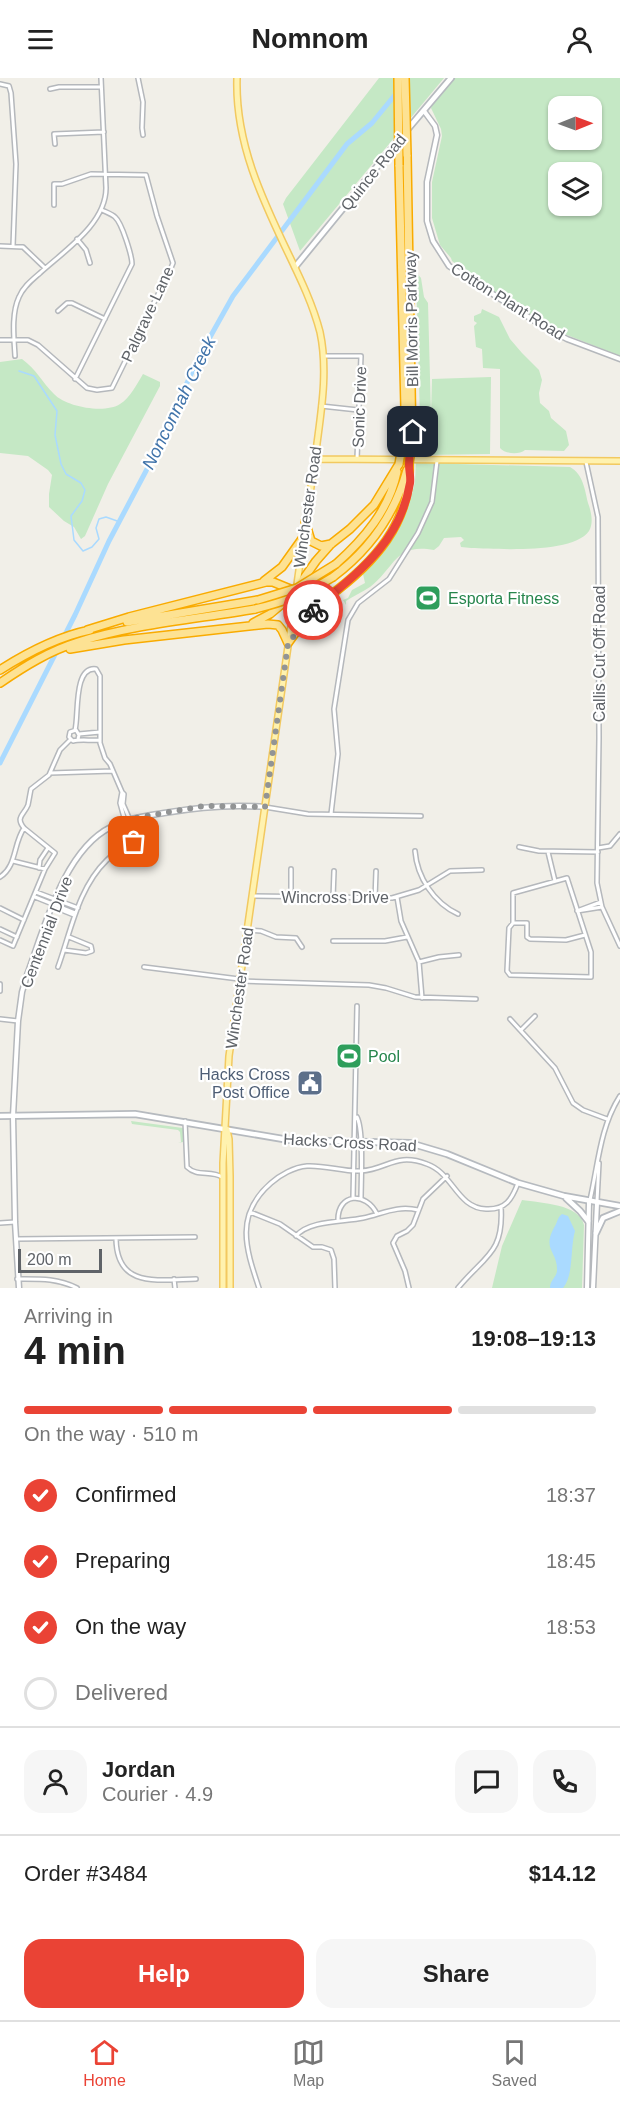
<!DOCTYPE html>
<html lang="en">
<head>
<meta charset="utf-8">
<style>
	:root { --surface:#fff; --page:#f6f6f6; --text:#222; --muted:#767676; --line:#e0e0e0; --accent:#ea4335 }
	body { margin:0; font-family:Arial,sans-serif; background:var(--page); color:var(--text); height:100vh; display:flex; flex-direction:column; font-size:22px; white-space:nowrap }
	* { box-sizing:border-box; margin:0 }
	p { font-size:20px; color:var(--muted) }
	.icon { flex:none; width:33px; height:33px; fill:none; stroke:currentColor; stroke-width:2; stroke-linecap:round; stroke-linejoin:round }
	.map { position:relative; height:1210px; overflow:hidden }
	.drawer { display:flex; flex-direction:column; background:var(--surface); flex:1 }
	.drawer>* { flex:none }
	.needle { width:39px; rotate:89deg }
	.controls { position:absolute; left:548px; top:18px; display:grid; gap:12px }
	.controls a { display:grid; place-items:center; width:54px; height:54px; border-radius:12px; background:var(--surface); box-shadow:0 2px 4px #0004; font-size:30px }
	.scale { position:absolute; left:18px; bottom:15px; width:84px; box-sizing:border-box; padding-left:6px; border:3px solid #5f6368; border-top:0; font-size:16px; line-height:21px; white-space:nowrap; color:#5f6368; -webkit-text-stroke:4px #fff; paint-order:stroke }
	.pin { position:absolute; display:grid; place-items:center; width:51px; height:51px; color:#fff; margin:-26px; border-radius:12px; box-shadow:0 3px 9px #0006 }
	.courier { position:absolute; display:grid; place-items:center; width:60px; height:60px; margin:-30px; border:4px solid #ea4335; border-radius:50%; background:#fff; color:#222; box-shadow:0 2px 8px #0007 }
	.headline em { font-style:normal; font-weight:800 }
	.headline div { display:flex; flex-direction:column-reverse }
	.headline { display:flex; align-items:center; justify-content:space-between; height:102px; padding:0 24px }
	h1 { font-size:39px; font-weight:800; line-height:45px }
	.bar { display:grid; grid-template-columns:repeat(4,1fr); gap:9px 6px; align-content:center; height:72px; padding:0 24px }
	.bar i { height:8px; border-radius:4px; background:var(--line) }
	.bar .selected { background:var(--accent) }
	.bar p { grid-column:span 4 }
	.line { display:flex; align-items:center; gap:15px; padding:0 24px; border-top:2px solid var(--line) }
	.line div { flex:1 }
	.round { display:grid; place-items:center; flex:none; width:63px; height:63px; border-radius:18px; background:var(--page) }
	ol { padding:0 24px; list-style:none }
	li { display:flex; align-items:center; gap:18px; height:66px }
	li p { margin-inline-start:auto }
	li .icon { padding:6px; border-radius:50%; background:var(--accent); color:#fff; stroke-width:4 }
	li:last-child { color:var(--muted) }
	li i { width:33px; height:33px; border:3px solid var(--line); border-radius:50% }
	.action { display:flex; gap:12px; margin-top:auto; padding:12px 24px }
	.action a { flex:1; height:69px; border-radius:18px; background:var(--accent); color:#fff; font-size:24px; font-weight:800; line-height:69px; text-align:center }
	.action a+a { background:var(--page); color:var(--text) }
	header { display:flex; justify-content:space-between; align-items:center; height:78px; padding:0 24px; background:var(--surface); font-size:27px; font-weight:800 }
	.menu { display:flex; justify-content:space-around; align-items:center; height:84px; border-top:2px solid var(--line); background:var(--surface); font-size:16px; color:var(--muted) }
	.menu a { display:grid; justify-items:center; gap:3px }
	.menu .selected { color:var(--accent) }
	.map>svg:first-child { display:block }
	.green { fill:#c5e8c5; fill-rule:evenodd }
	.water { fill:#aadaff }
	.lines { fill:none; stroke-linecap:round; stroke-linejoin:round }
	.stream { stroke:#aadaff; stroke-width:1.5 }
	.river { stroke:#aadaff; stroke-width:5 }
	.minor-casing { stroke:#b5b8bc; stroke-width:6 }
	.tertiary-casing { stroke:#b5b8bc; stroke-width:7 }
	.secondary-casing { stroke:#b6babf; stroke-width:8 }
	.primary-casing { stroke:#f2c960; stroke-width:8 }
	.motorway-casing { stroke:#f9ab00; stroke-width:10 }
	.minor { stroke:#fff; stroke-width:3 }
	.tertiary { stroke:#fff; stroke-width:4 }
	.secondary { stroke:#fff; stroke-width:4.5 }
	.primary { stroke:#fff2af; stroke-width:5 }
	.motorway { stroke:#fde293; stroke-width:7 }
	.motorway-bridge-casing { stroke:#f9ab00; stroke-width:10; stroke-linecap:butt }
	.motorway-bridge { stroke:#fde293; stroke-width:7 }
	.done { stroke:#929495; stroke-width:6; stroke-dasharray:0 10.8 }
	.route { stroke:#ea4335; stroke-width:8 }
	.labels { text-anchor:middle; stroke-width:4.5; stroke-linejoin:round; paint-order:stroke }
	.street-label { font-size:16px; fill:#5f6368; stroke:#fff }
	.leisure-label { font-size:16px; fill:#27864d; stroke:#fff; text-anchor:start }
	.service-label { font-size:16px; fill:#4e5e75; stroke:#fff; text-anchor:end }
	.water-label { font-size:18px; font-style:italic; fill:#4174aa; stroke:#fff }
</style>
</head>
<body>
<header><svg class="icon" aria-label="menu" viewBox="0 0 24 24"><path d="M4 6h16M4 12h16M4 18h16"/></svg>Nomnom<svg class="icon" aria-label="person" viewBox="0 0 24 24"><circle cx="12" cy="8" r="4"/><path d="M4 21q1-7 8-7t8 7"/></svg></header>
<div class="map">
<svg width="620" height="1210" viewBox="0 0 620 1210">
	<rect width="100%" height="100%" fill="#f1efe8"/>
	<path class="green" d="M379 0H444L300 173 283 126 286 120Z
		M452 0H620V278L557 253 479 204 452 183 451 180 440 167 432 140V104L442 58 441 51 431 30 433 24ZM558 28H591V62H558ZM558 94H591V128H558Z
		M416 194 421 200 424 219 428 225 431 337 432 301 491 299 490 376 426 377 424 371 418 376 416 375 420 342Z
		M482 231 499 239 510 261 522 275 539 292 542 302 539 315 540 325 549 333 551 340 566 353 569 367 564 373 525 372C519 377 505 376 500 370V291L483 290 482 271 476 269 474 248 477 245 474 243V238L481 235Z
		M22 281C36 291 42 304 54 316 66 329 105 336 120 326 130 320 137 306 143 296L160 304V308L108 406 85 458 81 461 74 449 64 443 49 429V416L52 397 48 392 28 378 0 375V284Z
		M438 384 458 386 570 389C583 396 585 412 588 425 591 433 594 445 589 453 573 476 498 471 471 470L461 469 460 465 464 462 461 459 444 460 439 468 434 472C394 465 396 489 370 509 363 514 353 518 346 523V527L343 522 348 520 352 512 365 505 363 496C387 473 406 441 414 408 416 401 415 393 416 385Z
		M131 1043 183 1050V1064L178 1065 181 1064 180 1054 178 1052 132 1046Z
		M522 1122C541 1125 580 1126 584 1147L582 1210H492L502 1168Z"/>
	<path class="water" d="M562 1136 568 1138 575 1153C570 1170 574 1197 563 1210H550C550 1202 556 1200 557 1193 558 1173 541 1172 555 1148 558 1143 557 1140 562 1136Z"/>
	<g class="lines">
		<path class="stream" d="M19 293 34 298 57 333 55 357 61 386 66 396 81 405 85 412 82 423 71 438 74 462 83 473 92 469 99 461 96 450 99 441 106 439 120 444"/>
		<path class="river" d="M0 685 75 537 109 463 146 393 200 277 233 218 347 66 372 45 399 12"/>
		<g class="minor-casing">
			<path id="minor" d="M138 0 143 24 142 50 143 57
				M0 6 9 8 11 15 16 86 13 168
				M50 11 59 9H101
				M55 66 54 56 104 54
				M77 161 86 172 90 185
				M0 168 23 169 45 190
				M58 233 67 225H72L105 241
				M0 262H28L38 267 87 310 97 312 112 310 171 190 173 185 157 138 146 97 91 96 62 106H54V127
				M15 278C14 260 11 236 19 219 23 209 32 202 40 195 64 173 106 146 106 110L101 0
				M324 278H361L357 381
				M75 301 132 186C132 178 122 145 115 139 112 136 106 134 102 132
				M321 328 358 332
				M586 384 598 439 599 660 597 805 602 829 620 868
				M75 652C79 638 73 588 96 591L100 598V665L105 680 110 686 122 714
				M79 656 100 654
				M78 661 79 657 76 652 70 654 69 659 73 663C81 661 91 663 100 662
				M50 695 113 693
				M265 729 308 736 421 738
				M331 736 338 676 334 631 348 542 358 525 389 501 418 455 432 424 437 383
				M125 743 120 725 122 714 124 716 123 726 130 742
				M519 769 539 773 598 774
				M598 770 610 768 620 756
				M415 773C417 799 434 825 458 836
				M548 774 555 803
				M13 783 45 791
				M39 790 40 782 48 770
				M0 799C17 788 13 766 24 750 15 739 24 737 28 727 29 722 30 716 31 711L49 697 60 672 71 661
				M567 800 591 874V899L510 897 507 893 509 850 513 845V815Z
				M36 814 78 830
				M252 818 392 820 419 812 450 793 482 792
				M35 819 75 835
				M291 819V791
				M397 819 401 843 419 884 422 920
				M333 820 334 793
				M375 821 376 793
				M601 824 577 833 602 829
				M61 829 64 833 74 837
				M0 830 24 842
				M513 845H527V859L530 861 566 862 585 857
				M0 851 17 859
				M247 852 261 853 276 859 296 860 302 869
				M0 862 13 868 45 791 55 775 24 750
				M333 863H385L407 859
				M64 872 86 875 92 873 91 868 69 859
				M419 884 439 879 459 877
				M58 889C71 853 78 810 107 782 115 774 125 770 135 764L128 742
				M144 889 239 901
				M240 903 369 907 386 910 415 919 476 921
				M0 906V913
				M0 941 18 943
				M510 941 555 990 573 1025 583 1032 607 1041
				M521 952 535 938
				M357 1039C364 1053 361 1103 361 1121
				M185 1043 187 1089C197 1099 211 1092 222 1099
				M353 1120 357 928
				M590 1122C598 1087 600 1049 620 1018
				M597 1123 599 1085
				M250 1134 280 1146 313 1169H322L331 1172 334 1181 335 1210
				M338 1143C337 1115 366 1113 377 1136
				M0 1145 15 1144
				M296 1158C309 1142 344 1144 363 1140 382 1136 397 1127 418 1132
				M16 1161 195 1159
				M116 1161C117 1210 156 1202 196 1201
				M17 1201C39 1201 57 1200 77 1210
				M174 1201 175 1210
				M259 1210C246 1171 234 1137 271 1105 280 1097 294 1089 307 1088 326 1087 343 1094 361 1093 388 1091 396 1074 427 1086 453 1095 457 1130 486 1131 506 1132 512 1121 518 1105
				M409 1210 405 1193 393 1165 397 1158 407 1153 413 1147 423 1121 447 1098
				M458 1210C484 1178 504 1176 501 1129"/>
		</g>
		<g class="tertiary-casing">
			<path id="tertiary" d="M424 33 435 48 437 57 427 104V143L433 163 449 188 544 249 567 261 620 281
				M19 1210 15 1144 13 1038 18 943 22 914 27 897C44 851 64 772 111 749 128 740 146 738 164 735 199 729 230 726 265 729
				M587 1210 589 1124
				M593 1210 597 1125"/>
		</g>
		<g class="secondary-casing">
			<path id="secondary" d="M407 52 451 0
				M295 189 398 63
				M0 1038 135 1036 289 1062 410 1065 447 1076 518 1105 564 1118 620 1128
				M566 1120 580 1133 588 1143
				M596 1155 603 1140 620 1133"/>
		</g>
		<g class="primary-casing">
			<path id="primary" d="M315 381 620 383
				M227 1052 229 1061 230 1098V1210
				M223 1210V1085L229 978 315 381C320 339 329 296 320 254 313 227 301 202 289 177 262 121 235 64 237 0"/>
		</g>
		<g class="motorway-casing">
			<path id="motorway" d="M407 77 412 366
				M399 87 405 331 403 362
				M305 443 311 463 321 468 331 466
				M336 486C364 461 389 432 397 394
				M333 499C369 472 395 436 407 392
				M264 503 282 489 302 461
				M297 510 316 483 331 466 350 451 374 427 399 386
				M127 544 258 522
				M253 545 270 536 288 521
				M87 552 129 539 266 504H273L295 513 328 519C373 486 412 445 409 385
				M288 565 309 536 328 519
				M70 571 124 562 268 546 278 547 282 552 288 565
				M0 592C28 574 57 559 90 552
				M0 605C25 588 49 573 78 564 135 546 197 541 255 531"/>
		</g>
		<use href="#minor" class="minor"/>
		<use href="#tertiary" class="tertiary"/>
		<use href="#secondary" class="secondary"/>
		<use href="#primary" class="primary"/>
		<use href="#motorway" class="motorway"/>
		<g class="motorway-bridge-casing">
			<path id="motorway-bridge" d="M398 0 399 87
				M405 0 407 77
				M409 385 412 366
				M399 386 403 362
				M258 522 297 510 336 486
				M255 531C285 524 307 515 333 499"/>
		</g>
		<use href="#motorway-bridge" class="motorway-bridge"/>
	</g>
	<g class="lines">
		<path class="done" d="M134 764V758L128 742 135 740 204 728 265 729 288 566 313 532"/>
		<path class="route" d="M313 532C356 496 400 466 410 405 411 399 409 393 409 387 409 376 412 365 413 354"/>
	</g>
	<defs>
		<g id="stadium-square" transform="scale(1.35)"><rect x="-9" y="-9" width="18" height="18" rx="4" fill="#2e9e5b" stroke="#fff"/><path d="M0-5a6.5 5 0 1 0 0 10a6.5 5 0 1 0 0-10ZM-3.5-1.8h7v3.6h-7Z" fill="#fff"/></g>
		<g id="civic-square" transform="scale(1.35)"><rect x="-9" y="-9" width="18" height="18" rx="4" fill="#5c6f8a" stroke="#fff"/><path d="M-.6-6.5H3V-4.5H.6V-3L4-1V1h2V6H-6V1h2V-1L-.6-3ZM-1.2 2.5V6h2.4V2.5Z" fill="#fff"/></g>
	</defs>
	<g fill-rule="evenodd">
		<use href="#stadium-square" x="428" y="520"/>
		<use href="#stadium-square" x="349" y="978"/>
		<use href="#civic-square" x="310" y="1005"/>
	</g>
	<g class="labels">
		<g class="street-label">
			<text transform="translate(373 94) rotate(-51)" y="6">Quince Road</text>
			<text transform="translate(508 223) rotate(32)" y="6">Cotton Plant Road</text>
			<text transform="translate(147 236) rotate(-65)" y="6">Palgrave Lane</text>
			<text transform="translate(411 241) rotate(-91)" y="6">Bill Morris Parkway</text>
			<text transform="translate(359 329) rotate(-88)" y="6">Sonic Drive</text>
			<text transform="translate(307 429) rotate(-82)" y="6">Winchester Road</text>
			<text transform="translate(599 576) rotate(-90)" y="6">Callis Cut Off Road</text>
			<text x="335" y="825">Wincross Drive</text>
			<text transform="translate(46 854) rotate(-69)" y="6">Centennial Drive</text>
			<text transform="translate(239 910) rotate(-82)" y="6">Winchester Road</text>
			<text transform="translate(350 1064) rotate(3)" y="6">Hacks Cross Road</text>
		</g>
		<g class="leisure-label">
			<text x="448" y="526">Esporta Fitness</text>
			<text x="368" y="984">Pool</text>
		</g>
		<g class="service-label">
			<text x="290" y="1002">Hacks Cross<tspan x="290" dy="18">Post Office</tspan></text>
		</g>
		<g class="water-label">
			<text transform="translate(179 325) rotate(-64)" y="6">Nonconnah Creek</text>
		</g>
	</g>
</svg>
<div class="controls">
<a><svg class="needle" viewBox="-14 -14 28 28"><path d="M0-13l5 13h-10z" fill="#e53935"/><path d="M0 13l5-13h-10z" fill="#767676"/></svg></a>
<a><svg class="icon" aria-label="layers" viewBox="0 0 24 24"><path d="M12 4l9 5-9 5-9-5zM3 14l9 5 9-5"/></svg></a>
</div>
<div class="scale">200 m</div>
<div class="pin" style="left:134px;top:764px;background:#ea580c"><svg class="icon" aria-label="bag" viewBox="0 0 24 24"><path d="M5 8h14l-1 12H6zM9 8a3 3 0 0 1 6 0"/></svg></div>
<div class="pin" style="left:413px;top:354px;background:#1f2937"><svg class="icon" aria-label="home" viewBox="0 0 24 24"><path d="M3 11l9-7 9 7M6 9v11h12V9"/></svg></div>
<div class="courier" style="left:313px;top:532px"><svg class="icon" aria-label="bike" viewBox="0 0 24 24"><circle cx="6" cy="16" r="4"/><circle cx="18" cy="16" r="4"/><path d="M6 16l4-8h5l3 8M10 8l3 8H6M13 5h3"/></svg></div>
</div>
<section class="drawer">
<div class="headline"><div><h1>4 min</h1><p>Arriving in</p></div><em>19:08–19:13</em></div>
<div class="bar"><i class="selected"></i><i class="selected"></i><i class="selected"></i><i></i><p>On the way · 510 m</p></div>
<ol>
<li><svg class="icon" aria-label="check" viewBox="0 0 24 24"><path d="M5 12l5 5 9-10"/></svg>Confirmed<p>18:37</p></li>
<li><svg class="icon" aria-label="check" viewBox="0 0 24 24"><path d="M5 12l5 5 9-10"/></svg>Preparing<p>18:45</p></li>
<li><svg class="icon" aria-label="check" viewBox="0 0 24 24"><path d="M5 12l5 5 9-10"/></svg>On the way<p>18:53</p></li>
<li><i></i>Delivered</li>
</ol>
<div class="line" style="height:108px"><a class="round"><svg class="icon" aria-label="person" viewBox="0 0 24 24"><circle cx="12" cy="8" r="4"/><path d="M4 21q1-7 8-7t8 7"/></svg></a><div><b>Jordan</b><p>Courier · 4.9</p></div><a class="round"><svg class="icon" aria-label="chat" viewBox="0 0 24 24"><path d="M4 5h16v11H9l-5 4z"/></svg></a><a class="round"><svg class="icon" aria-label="phone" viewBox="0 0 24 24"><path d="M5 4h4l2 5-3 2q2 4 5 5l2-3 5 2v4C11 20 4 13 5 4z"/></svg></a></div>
<div class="line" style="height:78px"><div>Order #3484</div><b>$14.12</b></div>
<div class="action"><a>Help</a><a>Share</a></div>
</section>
<nav class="menu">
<a class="selected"><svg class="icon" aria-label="home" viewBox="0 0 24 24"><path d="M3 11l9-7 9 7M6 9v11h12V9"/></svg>Home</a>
<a><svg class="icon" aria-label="map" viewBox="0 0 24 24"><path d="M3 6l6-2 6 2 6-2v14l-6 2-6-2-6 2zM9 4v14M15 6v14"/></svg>Map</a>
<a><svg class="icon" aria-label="saved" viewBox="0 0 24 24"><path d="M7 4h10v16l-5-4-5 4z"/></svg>Saved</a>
</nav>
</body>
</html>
